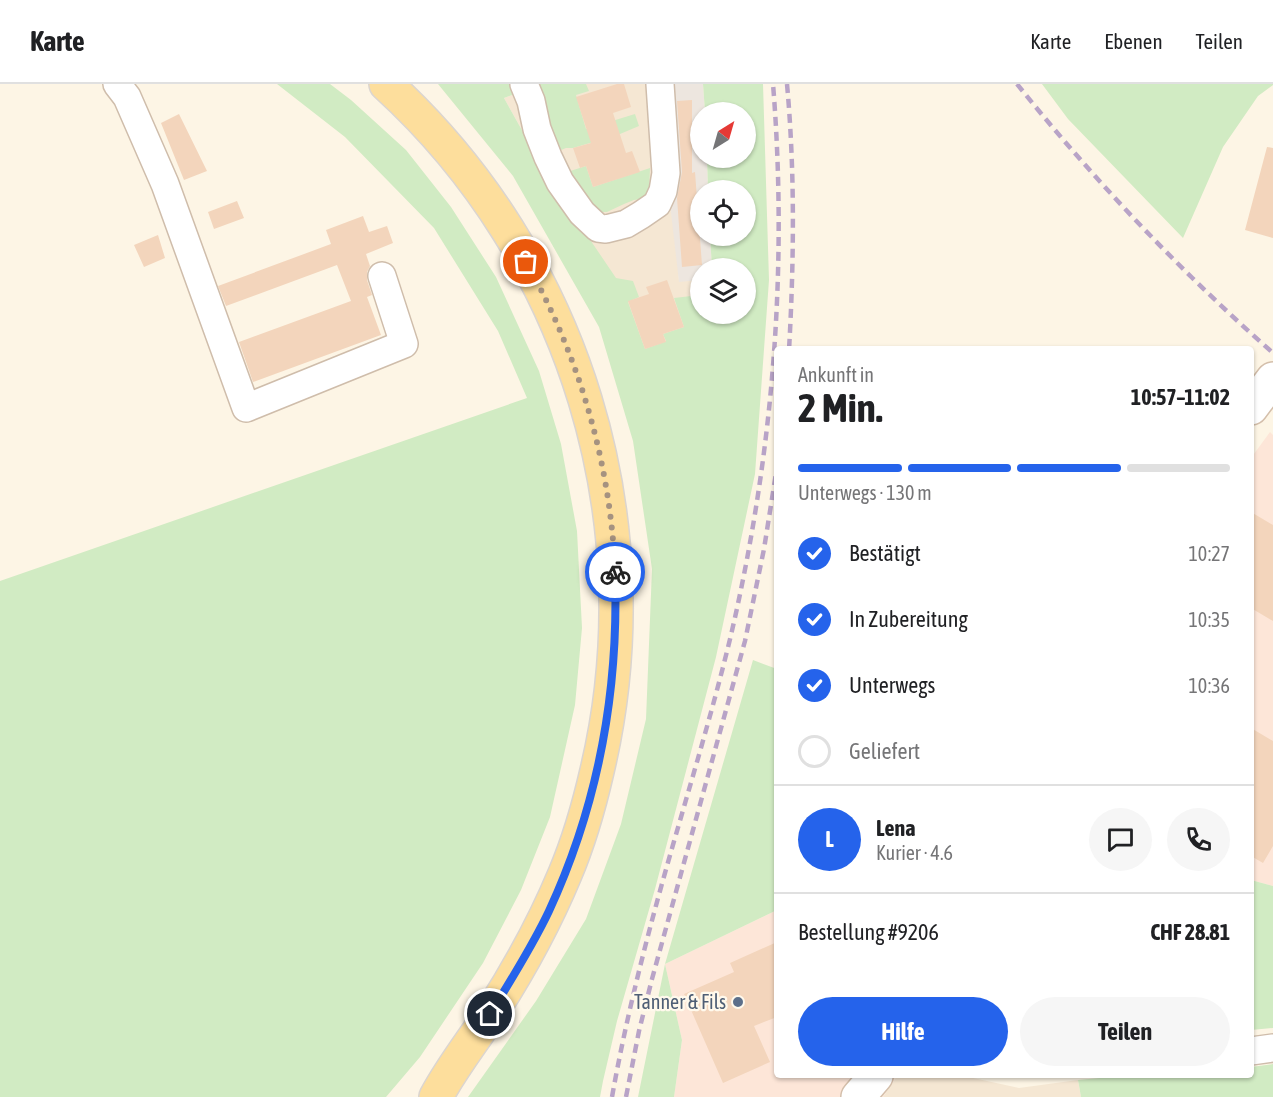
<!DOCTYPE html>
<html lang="de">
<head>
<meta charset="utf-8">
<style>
	:root { --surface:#fff; --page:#f6f6f6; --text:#202124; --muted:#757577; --line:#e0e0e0; --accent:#2563eb }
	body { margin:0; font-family:"Asap Condensed",sans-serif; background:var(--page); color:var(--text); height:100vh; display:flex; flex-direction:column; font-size:22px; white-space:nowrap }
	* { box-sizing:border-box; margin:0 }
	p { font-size:20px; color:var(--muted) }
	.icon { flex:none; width:33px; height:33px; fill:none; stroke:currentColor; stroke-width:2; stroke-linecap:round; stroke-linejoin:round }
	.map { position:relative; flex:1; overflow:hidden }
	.panel { position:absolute; left:774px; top:262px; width:480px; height:732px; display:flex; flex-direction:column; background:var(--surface); border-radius:6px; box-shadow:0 2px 4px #0004 }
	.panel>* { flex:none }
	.needle { width:39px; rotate:37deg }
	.fabs { position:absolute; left:690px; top:18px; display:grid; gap:12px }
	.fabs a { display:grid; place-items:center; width:66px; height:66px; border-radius:50%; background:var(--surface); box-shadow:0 2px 4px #0004; font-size:30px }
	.pin { position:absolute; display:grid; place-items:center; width:51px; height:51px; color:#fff; margin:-26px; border:3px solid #fff; border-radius:50%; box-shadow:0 2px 6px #0007 }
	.courier { position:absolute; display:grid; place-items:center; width:60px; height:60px; margin:-30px; border:4px solid #2563eb; border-radius:50%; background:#fff; color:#222; box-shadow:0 2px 8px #0007 }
	.head em { font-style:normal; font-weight:700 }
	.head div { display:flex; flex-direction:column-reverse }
	.head { display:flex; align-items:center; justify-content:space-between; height:102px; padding:0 24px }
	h1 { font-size:39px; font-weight:700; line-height:45px }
	.bar { display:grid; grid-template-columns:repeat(4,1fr); gap:9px 6px; align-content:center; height:72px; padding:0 24px }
	.bar i { height:8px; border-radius:4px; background:var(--line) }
	.bar .selected { background:var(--accent) }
	.bar p { grid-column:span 4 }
	.line { display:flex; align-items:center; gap:15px; padding:0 24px; border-top:2px solid var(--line) }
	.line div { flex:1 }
	.round { display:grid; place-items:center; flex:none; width:63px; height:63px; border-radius:32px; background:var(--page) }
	ol { padding:0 24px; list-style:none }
	li { display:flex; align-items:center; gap:18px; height:66px }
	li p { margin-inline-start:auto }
	li .icon { padding:6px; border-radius:50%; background:var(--accent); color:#fff; stroke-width:4 }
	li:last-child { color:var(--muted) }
	li i { width:33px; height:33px; border:3px solid var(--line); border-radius:50% }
	.cta { display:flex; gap:12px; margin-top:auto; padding:12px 24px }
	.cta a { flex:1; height:69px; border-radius:36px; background:var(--accent); color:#fff; font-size:24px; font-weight:700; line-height:69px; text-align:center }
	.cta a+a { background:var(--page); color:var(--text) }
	header { display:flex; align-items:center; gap:36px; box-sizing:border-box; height:84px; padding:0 30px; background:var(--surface); border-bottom:2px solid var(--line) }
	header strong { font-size:28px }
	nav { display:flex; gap:33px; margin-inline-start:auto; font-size:21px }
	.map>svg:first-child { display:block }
	.residential { fill:#f5e7d3 }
	.commercial { fill:#fde6d8 }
	.industrial { fill:#ede6df }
	.green { fill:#d1ebc3 }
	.building { fill:#f3d5bc }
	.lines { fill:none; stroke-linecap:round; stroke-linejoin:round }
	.street-casing { stroke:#cfbdab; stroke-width:30 }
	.secondary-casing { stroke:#d4bfab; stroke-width:36 }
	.primary-casing { stroke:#dbd5d0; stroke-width:36 }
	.street { stroke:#fff; stroke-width:27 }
	.secondary { stroke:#fff; stroke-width:33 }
	.primary { stroke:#fdde9c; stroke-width:33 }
	.rail { stroke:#b8a3c7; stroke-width:4.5; stroke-dasharray:9 6; stroke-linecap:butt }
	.done { stroke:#a59280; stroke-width:6; stroke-dasharray:0 10.8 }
	.route { stroke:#2563eb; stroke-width:8 }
	.service-dot { fill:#5c6f8a; stroke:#fff9ec; stroke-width:2 }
	.labels { text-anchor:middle; stroke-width:4.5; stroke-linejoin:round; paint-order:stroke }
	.service-label { font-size:20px; fill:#4e5e75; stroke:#fff9ec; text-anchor:end }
</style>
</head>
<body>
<header>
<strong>Karte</strong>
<nav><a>Karte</a><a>Ebenen</a><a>Teilen</a></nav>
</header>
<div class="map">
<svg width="1273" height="1013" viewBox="0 0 1273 1013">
	<rect width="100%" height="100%" fill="#fdf5e5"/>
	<path class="residential" d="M512 0H666L679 197 700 196V230L657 329 551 98 504 14 518 9Z
		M897 992H964L1019 1004 1078 996 1081 1013H883Z"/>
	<path class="commercial" d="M1270 348 1273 351V802L1251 796V374Z
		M777 826V992H897L883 1013H674L682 956 665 880Z"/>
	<path class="industrial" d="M666 0H703L705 28H700V74H707L708 106H700V152H710L712 184H700V196L679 198 669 111Z"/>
	<path class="green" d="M277 0H330L351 16 406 66 451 123 496 193 539 287 561 360 577 447 582 544 575 621 550 733 521 806 483 879 420 973 386 1013H0V497L527 314 498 247 434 144 345 53Z
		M438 0H512L518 9 504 14 551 98 616 194 633 197 639 213 628 218 645 265 666 257 663 250 684 243 674 214 700 211V230H746V184H712L710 152H746V106H708L707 74H746V28H705L703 0H763L769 196 755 390 716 573 655 805 617 937 603 997 600 1013H468L536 917 586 835 621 740 646 635 652 485 633 357 599 243 513 92Z
		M540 0H586L589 7 576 11 586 45 635 30 639 42 620 50 573 64H566L556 68Z
		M1042 0H1273V1L1258 12 1223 63 1183 154 1068 35Z
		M586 82 593 103 650 84 649 109 641 115 634 116 624 120 607 128H595L564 89Z
		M753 576 777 585V826L665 880 682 956 674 1013H638L665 880Z
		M1251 796 1273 802V944L1251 946Z
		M1273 980V1013H1081L1078 996 1121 992H1251V983Z"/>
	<path class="building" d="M617 0H624L631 23 613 29 626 69 632 67 640 88 593 103 586 82 580 84 573 64 591 59 576 13Z
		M692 16V89L695 88 702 181 682 183 677 114 682 88 677 17Z
		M179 30 207 87 184 96 161 39Z
		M1267 63 1273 64V154L1245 146Z
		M237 117 244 134 214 145 208 128Z
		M363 132 369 148 387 142 393 159 366 170 370 182 367 188V196L372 211 367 213 381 251 253 298 239 258 351 217 337 181 226 222 218 202 331 160 326 146Z
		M158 151 165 174 144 183 134 161Z
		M667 196 684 243 663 250 666 258 645 265 628 217 649 210 646 203Z
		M1251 428 1273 441V537L1251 524Z
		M1251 644 1273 657V762L1263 779 1251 772Z
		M777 858V933L754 942 770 978 723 999 684 910 734 888 730 879Z"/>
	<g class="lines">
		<g class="street-casing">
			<path id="street" d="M117 0 127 13 165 100 246 324 404 260 382 192
				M524 0 531 17 537 45 548 73 560 98 582 129 598 144 606 145 626 140 641 131 657 120 663 107 666 89 660 0
				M1251 967 1273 964"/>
		</g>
		<g class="secondary-casing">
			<path id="secondary" d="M1251 324 1273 295
				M858 1013 876 992"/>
		</g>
		<g class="primary-casing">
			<path id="primary" d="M386 0C576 173 656 438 597 687 589 722 579 757 565 790 545 838 520 884 491 929 473 957 452 983 436 1013"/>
		</g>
		<use href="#street" class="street"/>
		<use href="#secondary" class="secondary"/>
		<use href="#primary" class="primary"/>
		<path class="rail" d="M787 0C795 88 794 177 789 266
			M1017 0C1094 96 1180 187 1273 269
			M612 1013C625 940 643 868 663 796 686 714 711 634 731 551 773 370 788 185 773 0
			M626 1013 639 947 652 895 745 557 764 465 777 383"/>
	</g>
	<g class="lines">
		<path class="done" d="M526 178C579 271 611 381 615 488"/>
		<path class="route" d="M490 930C511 896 532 863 549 827 599 719 619 606 615 488"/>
	</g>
	<circle class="service-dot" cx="738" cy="918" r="6"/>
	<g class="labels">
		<g class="service-label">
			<text x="726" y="925">Tanner &amp; Fils</text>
		</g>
	</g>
</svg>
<div class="fabs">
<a><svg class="needle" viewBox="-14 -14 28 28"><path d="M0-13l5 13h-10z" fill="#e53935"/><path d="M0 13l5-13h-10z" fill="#757577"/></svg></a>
<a><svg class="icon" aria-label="locate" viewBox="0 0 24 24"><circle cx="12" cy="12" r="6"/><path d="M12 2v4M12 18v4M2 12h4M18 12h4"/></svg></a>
<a><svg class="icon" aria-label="layers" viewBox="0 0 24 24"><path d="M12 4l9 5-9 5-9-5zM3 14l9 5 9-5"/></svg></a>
</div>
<div class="pin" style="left:526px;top:178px;background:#ea580c"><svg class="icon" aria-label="bag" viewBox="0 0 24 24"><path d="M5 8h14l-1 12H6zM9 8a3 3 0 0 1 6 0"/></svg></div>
<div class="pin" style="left:490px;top:930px;background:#1f2937"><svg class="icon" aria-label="home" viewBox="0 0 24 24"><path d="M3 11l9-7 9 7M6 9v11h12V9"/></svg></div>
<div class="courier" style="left:615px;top:488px"><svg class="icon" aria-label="bike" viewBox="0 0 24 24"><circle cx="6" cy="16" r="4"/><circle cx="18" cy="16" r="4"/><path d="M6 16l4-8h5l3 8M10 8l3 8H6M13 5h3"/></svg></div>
<section class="panel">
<div class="head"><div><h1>2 Min.</h1><p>Ankunft in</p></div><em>10:57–11:02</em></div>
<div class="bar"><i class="selected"></i><i class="selected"></i><i class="selected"></i><i></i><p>Unterwegs · 130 m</p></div>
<ol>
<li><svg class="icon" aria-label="check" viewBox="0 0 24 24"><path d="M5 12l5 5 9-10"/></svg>Bestätigt<p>10:27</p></li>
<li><svg class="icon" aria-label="check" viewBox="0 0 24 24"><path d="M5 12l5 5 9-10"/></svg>In Zubereitung<p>10:35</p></li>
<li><svg class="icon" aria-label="check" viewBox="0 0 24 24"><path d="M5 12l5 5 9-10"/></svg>Unterwegs<p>10:36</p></li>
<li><i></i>Geliefert</li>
</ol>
<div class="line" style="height:108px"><b class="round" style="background:var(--accent);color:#fff">L</b><div><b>Lena</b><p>Kurier · 4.6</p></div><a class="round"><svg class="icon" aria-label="chat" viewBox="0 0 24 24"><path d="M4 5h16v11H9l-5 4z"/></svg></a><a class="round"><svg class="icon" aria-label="phone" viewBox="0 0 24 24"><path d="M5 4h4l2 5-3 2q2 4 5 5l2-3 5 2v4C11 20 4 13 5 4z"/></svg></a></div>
<div class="line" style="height:78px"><div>Bestellung #9206</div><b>CHF 28.81</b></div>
<div class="cta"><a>Hilfe</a><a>Teilen</a></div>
</section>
</div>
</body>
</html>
